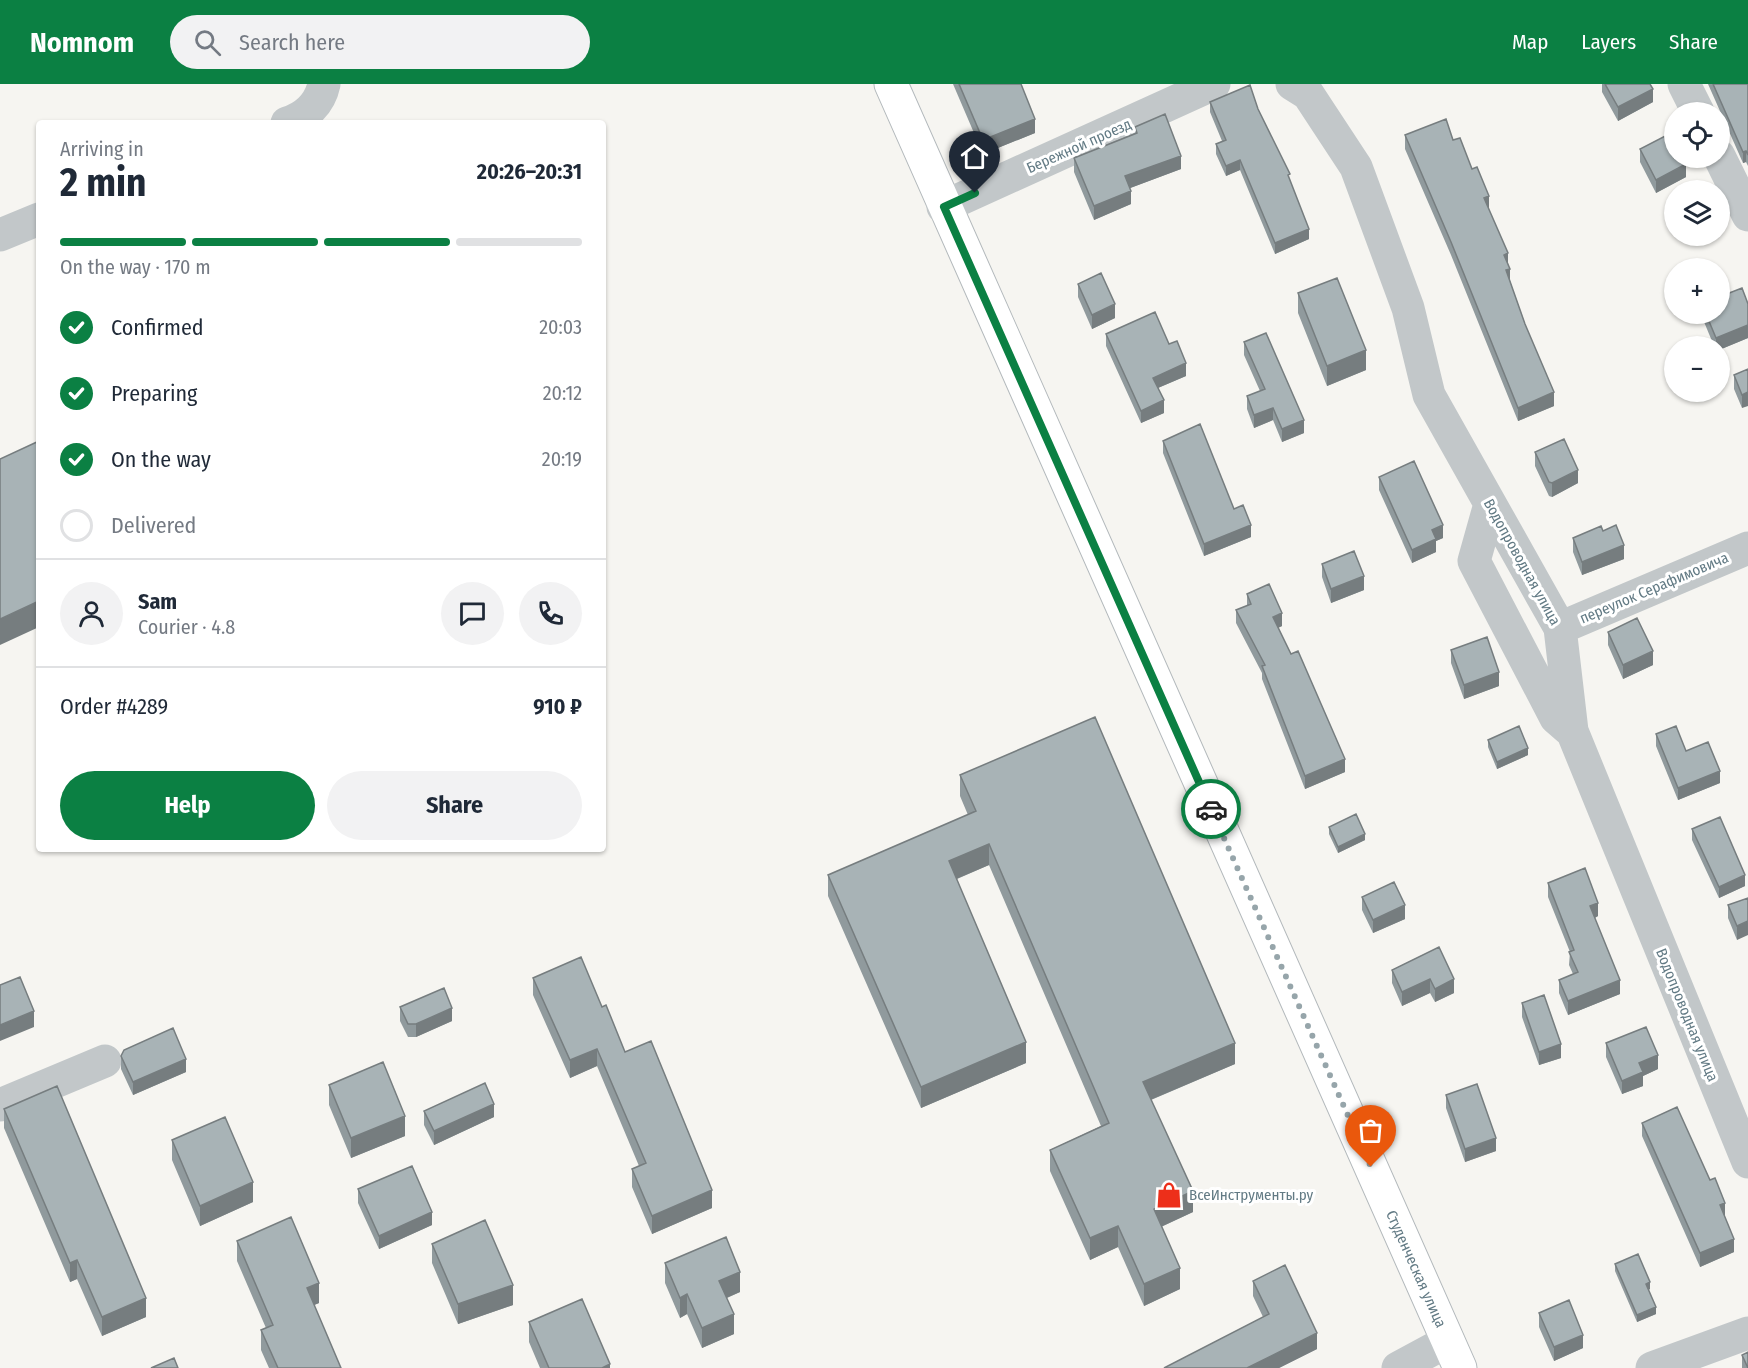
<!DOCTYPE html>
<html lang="en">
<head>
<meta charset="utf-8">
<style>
	:root { --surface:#fff; --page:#f2f2f3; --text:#1f2937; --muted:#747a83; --line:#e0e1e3; --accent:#0b8043 }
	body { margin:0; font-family:"Fira Sans Condensed",sans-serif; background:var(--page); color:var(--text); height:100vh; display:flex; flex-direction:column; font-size:22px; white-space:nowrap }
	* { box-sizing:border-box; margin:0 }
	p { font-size:20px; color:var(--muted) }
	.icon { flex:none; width:33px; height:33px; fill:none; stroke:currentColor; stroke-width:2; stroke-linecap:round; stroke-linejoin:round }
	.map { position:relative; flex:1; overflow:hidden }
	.drawer { position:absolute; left:36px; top:36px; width:570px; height:732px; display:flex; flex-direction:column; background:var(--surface); border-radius:6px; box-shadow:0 2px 4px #0004 }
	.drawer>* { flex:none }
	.fabs { position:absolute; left:1664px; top:18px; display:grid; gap:12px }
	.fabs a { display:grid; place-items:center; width:66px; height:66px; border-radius:50%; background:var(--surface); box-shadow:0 2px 4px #0004; font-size:30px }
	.pin { position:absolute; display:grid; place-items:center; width:51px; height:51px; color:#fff; margin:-62px -26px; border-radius:50% 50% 50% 0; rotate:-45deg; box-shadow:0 0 6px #0007 }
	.pin .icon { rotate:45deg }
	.courier { position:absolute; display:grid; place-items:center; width:60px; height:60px; margin:-30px; border:4px solid #0b8043; border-radius:50%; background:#fff; color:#222; box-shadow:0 2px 8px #0007 }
	.head em { font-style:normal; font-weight:700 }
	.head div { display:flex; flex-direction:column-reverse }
	.head { display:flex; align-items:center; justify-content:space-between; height:102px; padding:0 24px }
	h1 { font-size:39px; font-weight:700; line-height:45px }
	.bar { display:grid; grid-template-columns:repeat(4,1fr); gap:9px 6px; align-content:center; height:72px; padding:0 24px }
	.bar i { height:8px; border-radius:4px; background:var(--line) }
	.bar .on { background:var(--accent) }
	.bar p { grid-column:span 4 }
	.line { display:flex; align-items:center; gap:15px; padding:0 24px; border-top:2px solid var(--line) }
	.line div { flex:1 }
	.round { display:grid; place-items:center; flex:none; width:63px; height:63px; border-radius:32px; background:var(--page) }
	ol { padding:0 24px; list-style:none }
	li { display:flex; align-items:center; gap:18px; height:66px }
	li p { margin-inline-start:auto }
	li .icon { padding:6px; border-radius:50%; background:var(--accent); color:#fff; stroke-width:4 }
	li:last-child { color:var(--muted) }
	li i { width:33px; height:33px; border:3px solid var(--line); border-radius:50% }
	.cta { display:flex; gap:12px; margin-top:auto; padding:12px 24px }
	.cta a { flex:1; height:69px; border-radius:36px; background:var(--accent); color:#fff; font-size:24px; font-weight:700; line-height:69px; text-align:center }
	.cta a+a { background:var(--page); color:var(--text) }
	header { display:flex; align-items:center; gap:36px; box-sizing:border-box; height:84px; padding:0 30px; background:var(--accent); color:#fff }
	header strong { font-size:28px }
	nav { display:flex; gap:33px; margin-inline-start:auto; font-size:21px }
	.search { width:420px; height:54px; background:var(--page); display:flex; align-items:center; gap:15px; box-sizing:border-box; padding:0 21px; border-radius:33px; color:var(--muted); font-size:22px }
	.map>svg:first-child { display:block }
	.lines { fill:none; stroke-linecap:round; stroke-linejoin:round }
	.primary-casing { stroke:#b3b9bc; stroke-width:35 }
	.street { stroke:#c2c7c9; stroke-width:33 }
	.primary { stroke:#fff; stroke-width:33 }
	.wall { fill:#909a9d }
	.shaded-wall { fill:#767d7f }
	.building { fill:#a8b3b6; stroke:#767d7f; stroke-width:1.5 }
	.done { stroke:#96a5aa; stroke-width:6; stroke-dasharray:0 10.8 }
	.route { stroke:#0b8043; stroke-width:8 }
	.labels { text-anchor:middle; stroke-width:6; stroke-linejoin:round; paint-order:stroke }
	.street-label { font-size:15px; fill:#627a84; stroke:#fff }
	.poi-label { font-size:15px; fill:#627a84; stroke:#fff; text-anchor:start }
</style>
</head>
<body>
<header>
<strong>Nomnom</strong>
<div class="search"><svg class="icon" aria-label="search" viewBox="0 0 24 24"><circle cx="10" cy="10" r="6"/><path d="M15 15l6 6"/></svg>Search here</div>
<nav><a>Map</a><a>Layers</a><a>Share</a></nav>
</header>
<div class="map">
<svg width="1748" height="1284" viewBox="0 0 1748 1284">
	<rect width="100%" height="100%" fill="#f6f5f1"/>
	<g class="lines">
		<g class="primary-casing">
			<path id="primary" d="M891 0 1460 1284"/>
		</g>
		<path class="street" d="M1292 0 1308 10 1356 83 1408 224 1429 311 1560 544 1572 647 1748 1078
			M1684 0 1698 28
			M287 39C306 33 320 19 324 0
			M1719 72 1748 131
			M943 123 1214 0
			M0 151 39 135
			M1490 420 1474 477 1556 634 1571 647
			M1560 544 1748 464
			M0 1021 105 977
			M1398 1284 1448 1257
			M1652 1284 1748 1249"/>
		<use href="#primary" class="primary"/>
	</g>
	<path class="wall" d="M953 0H1021L1035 49 983 70Z
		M1602 0H1650L1653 18 1618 37 1602 8Z
		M1708 0H1748V82L1746 78 1743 79Z
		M1210 18 1258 25 1290 96 1309 155 1275 170 1240 86 1226 92 1216 70V60L1222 57 1210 28Z
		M1135 43 1181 85 1130 104 1131 120 1094 136 1074 88V74L1135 49Z
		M1405 51 1453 56 1489 126 1508 179 1510 197 1554 322 1518 337 1451 171 1405 65Z
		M1640 65 1686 93 1656 109 1640 78Z
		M1078 200 1115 234 1092 245 1078 213Z
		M1298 209 1366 286 1327 302 1298 229Z
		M1702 230H1719L1748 254 1719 266V262H1714L1702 233Z
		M1106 250 1186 292 1158 304 1164 329 1141 339 1106 262Z
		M1244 258 1304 349 1282 358 1273 336 1254 344 1247 325V312L1260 307 1244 271Z
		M1748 285 1742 324 1734 305V291Z
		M1163 357 1234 425 1251 453 1204 472 1163 369Z
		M1535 368 1578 399 1552 413 1549 412 1535 382Z
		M1379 393 1443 454 1436 457V468L1412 479 1379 406Z
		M1603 447 1624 475 1582 491 1573 468V454Z
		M1322 480 1364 506 1331 519 1322 493Z
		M1247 510 1282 542 1278 544 1345 688 1305 705 1262 595V589L1236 539V526L1247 522Z
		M1608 548 1653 581 1623 595 1608 561Z
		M1451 566 1499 602 1464 615 1451 579Z
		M1656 650 1686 667 1720 699 1678 716 1656 662Z
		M1488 656 1528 671 1497 685 1488 663Z
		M960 691 1235 980 1151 1016 1193 1128 1161 1143 1180 1205 1144 1222 1118 1163 1090 1176 1050 1087V1066L1101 1042 989 781 957 795 1026 979 921 1024 828 812V791L968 731 960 712Z
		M1329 743 1365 756 1338 769 1329 750Z
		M1692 745 1745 802 1719 814 1692 756Z
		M1548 799 1598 832 1595 834 1620 910 1568 931 1559 909V896L1573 890 1569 881 1570 868 1548 813Z
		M1362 813 1405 835 1373 849 1362 826Z
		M1748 814 1737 856 1728 834V821Z
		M1439 863 1454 909 1435 918 1430 909 1402 922 1392 899V886Z
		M533 894 602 923 625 968 712 1124 652 1150 632 1103V1085L639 1082 597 982 570 994 533 911Z
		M1522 919 1561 974 1539 981 1522 933Z
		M400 923 452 937 416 953H408L400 937Z
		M1606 959 1658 985 1643 992V1002L1622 1010 1606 973Z
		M121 972 186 988 133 1011 121 985Z
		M329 1001 405 1052 351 1074 329 1021Z
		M1446 1011 1496 1067 1465 1078 1446 1024Z
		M4 1025 146 1233 102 1252 77 1195 70 1198 4 1044Z
		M424 1027 494 1033 434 1061 424 1041Z
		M1642 1039 1725 1132V1133L1734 1168 1700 1183 1642 1052Z
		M172 1056 253 1118 200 1142 172 1076Z
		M358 1105 432 1141 379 1165 358 1119Z
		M237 1157 319 1219 314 1221 341 1284H269L261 1266V1246L266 1244 237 1177Z
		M432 1160 513 1221 458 1240 432 1179Z
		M665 1179 740 1208 727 1214 734 1250 702 1264 687 1230 680 1234 665 1199Z
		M1615 1180 1650 1205 1648 1206 1656 1230 1637 1238 1615 1187Z
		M1253 1197 1317 1265 1279 1284H1164L1263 1233 1253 1212Z
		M1539 1229 1583 1264 1554 1277 1539 1243Z
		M529 1238 610 1284H540L529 1258Z
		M1742 1271 1748 1284H1742Z"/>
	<path class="shaded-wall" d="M1653 5V18L1618 37V23Z
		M1035 35V49L983 70V56Z
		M1746 67V78L1743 79V68Z
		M1181 72V85L1125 106V92Z
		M1240 76V86L1226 92V82Z
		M1686 80V93L1656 109V96Z
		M1131 107V120L1094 136V122Z
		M1489 112V126L1484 114Z
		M1309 145V155L1275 170V159Z
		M1508 169V182L1504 171Z
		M1510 185V198L1506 186Z
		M1115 220V234L1092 245V231Z
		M1748 241V254L1719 266V262H1716V254Z
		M1366 266V286L1327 302V282Z
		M1186 279V292L1153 306V294Z
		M1554 308V322L1518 337V324Z
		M1748 308V322L1742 324V311Z
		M1164 316V329L1141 339V327Z
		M1273 324V336L1254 344V331Z
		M1304 336V349L1282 358V345Z
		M1578 386V399L1552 413V399Z
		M1251 441V453L1204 472V460Z
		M1443 441V454L1436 457V468L1412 479V466L1432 446Z
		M1624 461V475L1582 491V478Z
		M1364 492V506L1331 519V505Z
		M39 517V543L0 561V535Z
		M1282 529V542L1273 546V533Z
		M1653 567V581L1623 595V581Z
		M1499 588V602L1464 615V601Z
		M1528 664V671L1497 685V678Z
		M1345 675V688L1305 705V692Z
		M1720 687V699L1678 716V704Z
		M1365 750V756L1338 769V763Z
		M989 760V781L949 798V777Z
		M1745 791V802L1719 814V803Z
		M1598 819V832L1590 836V822Z
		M1405 821V835L1373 849V836Z
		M1748 837V851L1737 856V842Z
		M1430 895V909L1402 922V908Z
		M1454 895V909L1435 918V905Z
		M1620 896V910L1568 931V917Z
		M452 924V937L416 953V940Z
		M34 927V943L0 957V941Z
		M1026 958V979L921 1024V1003Z
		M1235 959V980L1143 1019V998Z
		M1561 960V974L1539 981V968Z
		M597 965V982L570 994V976Z
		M1658 971V985L1643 992V1002L1622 1010V997L1639 979Z
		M186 975V988L133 1011V998Z
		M494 1020V1033L434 1061V1047Z
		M405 1032V1052L351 1074V1054Z
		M1496 1054V1067L1465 1078V1065Z
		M253 1098V1118L200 1142V1122Z
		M712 1106V1124L652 1150V1132Z
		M1193 1107V1128L1154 1146V1125Z
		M1725 1119V1132L1720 1134V1121Z
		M432 1128V1141L379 1165V1152Z
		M1118 1142V1163L1090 1176V1154Z
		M1734 1155V1168L1700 1183V1169Z
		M77 1176V1195L70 1198V1179Z
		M1180 1184V1205L1144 1222V1200Z
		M740 1188V1208L719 1217V1197Z
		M1650 1198V1205L1646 1207V1200Z
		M319 1199V1219L307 1224V1204Z
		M513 1201V1221L458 1240V1220Z
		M687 1210V1230L680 1234V1214Z
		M146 1214V1233L102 1252V1233Z
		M1656 1223V1230L1637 1238V1231Z
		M734 1230V1250L702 1264V1244Z
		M1317 1249V1265L1279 1284H1247Z
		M1583 1251V1264L1554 1277V1263Z
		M610 1280V1284H602Z"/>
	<path class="building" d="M959 0H1021L1035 35 983 56Z
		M1605 0H1650L1653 5 1618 23Z
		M1713 0H1748V71L1746 67 1743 68Z
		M1250 1 1258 25 1290 90 1288 91 1309 145 1275 159 1240 76 1226 82 1216 60 1226 56 1210 18Z
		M1165 30 1181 72 1125 92 1131 107 1094 122 1074 74 1137 49 1135 43Z
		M1446 35 1453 56 1460 54 1472 85 1477 83 1489 112 1484 114 1508 169 1504 171 1510 185 1506 186 1525 240 1554 308 1518 324 1451 158 1405 51Z
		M1671 49 1674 55V74H1683L1686 80 1656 96 1640 65Z
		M1101 189 1115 220 1092 231 1078 200Z
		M1337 194 1366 266 1327 282 1298 209Z
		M1742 204 1748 220V241L1716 254 1706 230H1719V213Z
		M1155 228 1169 260 1177 257 1186 279 1153 294 1164 316 1141 327 1106 250Z
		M1266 249 1304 336 1282 345 1273 324 1254 331 1247 312 1265 305 1244 258Z
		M1748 285V308L1742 311 1734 291Z
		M1200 340 1234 425 1243 421 1251 441 1204 460 1163 357Z
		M1564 355 1578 386 1552 399 1549 398 1535 368Z
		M39 357V517L0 535V375Z
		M1414 377 1443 441 1432 446 1436 455 1412 466 1379 393Z
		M1616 441 1624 461 1582 478 1573 454 1601 442 1603 447Z
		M1354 467 1364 492 1331 505 1322 480Z
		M1269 500 1282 529 1273 533 1291 570 1298 567 1345 675 1305 692 1262 582 1265 581 1236 526 1251 520 1247 510Z
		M1637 534 1653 567 1623 581 1608 548Z
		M1487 553 1499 588 1464 601 1451 566Z
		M1095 633 1235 959 1143 998 1193 1107 1154 1125 1180 1184 1144 1200 1118 1142 1090 1154 1050 1066 1109 1039 989 760 949 777 1026 958 921 1003 828 791 976 727 960 691Z
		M1519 642 1528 664 1497 678 1488 656Z
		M1676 642 1686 667 1708 658 1720 687 1678 704 1656 650Z
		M1356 730 1365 750 1338 763 1329 743Z
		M1720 733 1745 791 1719 803 1692 745Z
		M1585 784 1598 819 1590 822 1620 896 1568 917 1559 896 1578 888 1569 868 1574 866 1548 799Z
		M1394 798 1405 821 1373 836 1362 813Z
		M1748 814V837L1737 842 1728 821Z
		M1439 863 1454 895 1435 905 1430 895 1402 908 1392 886Z
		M581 873 602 923 606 921 625 968 651 957 712 1106 652 1132 632 1085 646 1079 597 965 570 976 533 894Z
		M20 893 34 927 0 941V901Z
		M444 904 452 924 416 940H408L400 923Z
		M1544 911 1561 960 1539 968 1522 919Z
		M1646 943 1658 971 1639 979 1643 988 1622 997 1606 959Z
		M173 944 186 975 133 998 121 972 124 966Z
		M383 978 405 1032 351 1054 329 1001Z
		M485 999 494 1020 434 1047 424 1027Z
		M1477 1000 1496 1054 1465 1065 1446 1011Z
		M57 1002 146 1214 102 1233 77 1176 70 1179 4 1025Z
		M1677 1023 1710 1096 1715 1094 1725 1119 1720 1121 1734 1155 1700 1169 1642 1039Z
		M225 1033 253 1098 200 1122 172 1056Z
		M412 1082 432 1128 379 1152 358 1105Z
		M291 1133 319 1199 307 1204 341 1284H278L261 1246 273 1241 237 1157Z
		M485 1136 513 1201 458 1220 432 1160Z
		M726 1153 740 1188 719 1197 734 1230 702 1244 687 1210 680 1214 665 1179Z
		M1638 1170 1650 1198 1646 1200 1656 1223 1637 1231 1615 1180Z
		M1285 1181 1317 1249 1247 1284H1164L1269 1230 1253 1197Z
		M582 1215 610 1280 602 1284H549L529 1238Z
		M1569 1216 1583 1251 1554 1263 1539 1229Z
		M1748 1268V1284L1742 1271Z
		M174 1274 178 1284H151Z"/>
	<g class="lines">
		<path class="done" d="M1211 725 1371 1083"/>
		<path class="route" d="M975 109 944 123 1211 725"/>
	</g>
	<defs>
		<g id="shop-bare" transform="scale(2.07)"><path d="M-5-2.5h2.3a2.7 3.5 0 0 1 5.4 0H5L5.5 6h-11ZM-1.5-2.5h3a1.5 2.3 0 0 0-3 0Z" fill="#ed2f1a" stroke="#fff" stroke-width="2.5" paint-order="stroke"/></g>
	</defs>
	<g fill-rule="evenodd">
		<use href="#shop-bare" x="1169" y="1111"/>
	</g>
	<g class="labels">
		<g class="street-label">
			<text transform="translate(1079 62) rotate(-24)" y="5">Бережной проезд</text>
			<text transform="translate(1522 478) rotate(61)" y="5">Водопроводная улица</text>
			<text transform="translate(1654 504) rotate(-23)" y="5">переулок Серафимовича</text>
			<text transform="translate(1687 931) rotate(68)" y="5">Водопроводная улица</text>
			<text transform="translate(1416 1185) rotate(66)" y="5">Студенческая улица</text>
		</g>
		<g class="poi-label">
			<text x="1189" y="1116">ВсеИнструменты.ру</text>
		</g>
	</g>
</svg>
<div class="fabs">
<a><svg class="icon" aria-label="locate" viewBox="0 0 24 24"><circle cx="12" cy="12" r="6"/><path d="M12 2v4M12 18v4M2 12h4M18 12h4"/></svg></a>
<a><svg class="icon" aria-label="layers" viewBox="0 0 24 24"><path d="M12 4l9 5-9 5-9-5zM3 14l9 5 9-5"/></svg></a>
<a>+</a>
<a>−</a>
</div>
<div class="pin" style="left:1371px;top:1083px;background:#ea580c"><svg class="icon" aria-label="bag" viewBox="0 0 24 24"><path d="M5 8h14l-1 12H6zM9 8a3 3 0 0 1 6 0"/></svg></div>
<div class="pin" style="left:975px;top:109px;background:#1f2937"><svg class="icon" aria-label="home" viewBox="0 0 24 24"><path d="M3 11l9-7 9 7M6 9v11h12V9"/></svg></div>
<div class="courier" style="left:1211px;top:725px"><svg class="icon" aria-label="car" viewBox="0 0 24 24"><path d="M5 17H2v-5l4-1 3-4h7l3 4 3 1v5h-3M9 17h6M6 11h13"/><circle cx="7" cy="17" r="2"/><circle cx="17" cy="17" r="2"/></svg></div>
<section class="drawer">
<div class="head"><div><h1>2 min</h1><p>Arriving in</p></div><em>20:26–20:31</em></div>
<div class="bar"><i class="on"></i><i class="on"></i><i class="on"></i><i></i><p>On the way · 170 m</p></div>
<ol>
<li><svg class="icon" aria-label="check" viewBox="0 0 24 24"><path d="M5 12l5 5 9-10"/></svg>Confirmed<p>20:03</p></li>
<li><svg class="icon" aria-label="check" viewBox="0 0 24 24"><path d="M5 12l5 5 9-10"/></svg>Preparing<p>20:12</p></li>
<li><svg class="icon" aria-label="check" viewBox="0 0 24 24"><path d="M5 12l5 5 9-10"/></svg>On the way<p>20:19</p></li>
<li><i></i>Delivered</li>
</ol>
<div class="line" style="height:108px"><a class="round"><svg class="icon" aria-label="person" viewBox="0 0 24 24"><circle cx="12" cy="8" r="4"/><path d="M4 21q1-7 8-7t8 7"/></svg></a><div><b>Sam</b><p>Courier · 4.8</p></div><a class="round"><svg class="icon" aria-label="chat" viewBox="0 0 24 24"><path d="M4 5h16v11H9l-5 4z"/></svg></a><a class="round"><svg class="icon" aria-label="phone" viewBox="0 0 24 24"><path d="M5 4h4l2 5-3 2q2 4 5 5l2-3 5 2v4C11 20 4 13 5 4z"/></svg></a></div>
<div class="line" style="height:78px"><div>Order #4289</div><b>910 ₽</b></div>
<div class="cta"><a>Help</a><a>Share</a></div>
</section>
</div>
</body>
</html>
